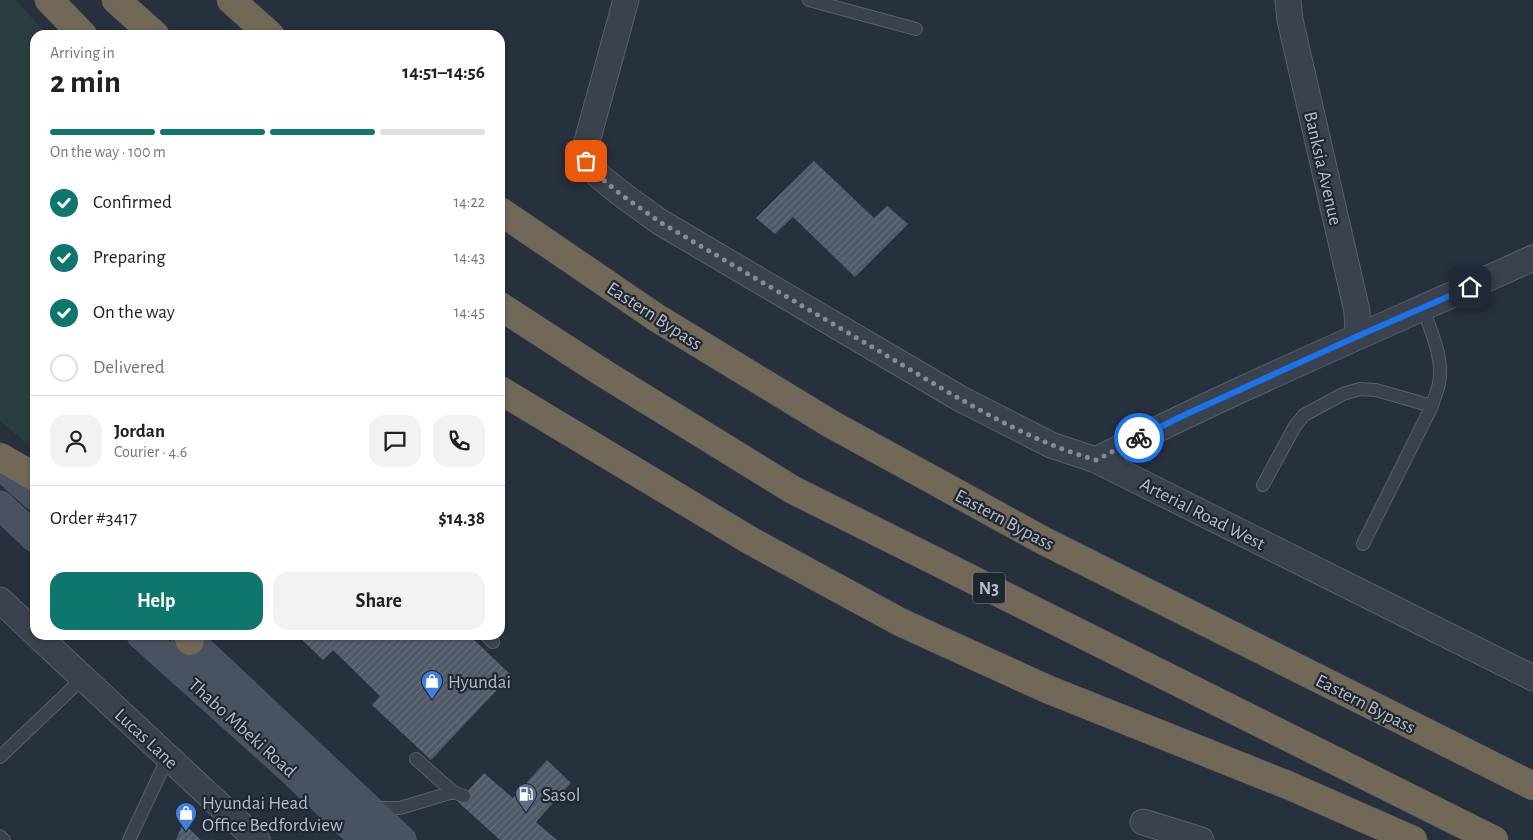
<!DOCTYPE html>
<html lang="en">
<head>
<meta charset="utf-8">
<style>
	:root { --surface:#fff; --page:#f2f2f2; --text:#202124; --muted:#757577; --line:#e0e0e0; --accent:#0f766e }
	body { margin:0; font-family:"Alegreya Sans",sans-serif; background:var(--page); color:var(--text); height:100vh; display:flex; flex-direction:column; font-size:19px; white-space:nowrap }
	* { box-sizing:border-box; margin:0 }
	p { font-size:16px; color:var(--muted) }
	.icon { flex:none; width:28px; height:28px; fill:none; stroke:currentColor; stroke-width:2; stroke-linecap:round; stroke-linejoin:round }
	.map { position:relative; flex:1; overflow:hidden }
	.sheet { position:absolute; left:30px; top:30px; width:475px; height:610px; display:flex; flex-direction:column; background:var(--surface); border-radius:15px; box-shadow:0 1px 4px #0004 }
	.sheet>* { flex:none }
	.pin { position:absolute; display:grid; place-items:center; width:42px; height:42px; color:#fff; margin:-21px; border-radius:10px; box-shadow:0 2px 8px #0006 }
	.courier { position:absolute; display:grid; place-items:center; width:50px; height:50px; margin:-25px; border:4px solid #1a73e8; border-radius:50%; background:#fff; color:#222; box-shadow:0 1px 6px #0007 }
	.overview em { font-style:normal; font-weight:700 }
	.overview div { display:flex; flex-direction:column-reverse }
	.overview { display:flex; align-items:center; justify-content:space-between; height:85px; padding:0 20px }
	h1 { font-size:32px; font-weight:700; line-height:38px }
	.bar { display:grid; grid-template-columns:repeat(4,1fr); gap:8px 5px; align-content:center; height:60px; padding:0 20px }
	.bar i { height:6px; border-radius:4px; background:var(--line) }
	.bar .on { background:var(--accent) }
	.bar p { grid-column:span 4 }
	.line { display:flex; align-items:center; gap:12px; padding:0 20px; border-top:1px solid var(--line) }
	.line div { flex:1 }
	.round { display:grid; place-items:center; flex:none; width:52px; height:52px; border-radius:15px; background:var(--page) }
	ol { padding:0 20px; list-style:none }
	li { display:flex; align-items:center; gap:15px; height:55px }
	li p { margin-inline-start:auto }
	li .icon { padding:5px; border-radius:50%; background:var(--accent); color:#fff; stroke-width:4 }
	li:last-child { color:var(--muted) }
	li i { width:28px; height:28px; border:2px solid var(--line); border-radius:50% }
	.primary-button { display:flex; gap:10px; margin-top:auto; padding:10px 20px }
	.primary-button a { flex:1; height:58px; border-radius:15px; background:var(--accent); color:#fff; font-size:20px; font-weight:700; line-height:58px; text-align:center }
	.primary-button a+a { background:var(--page); color:var(--text) }
	.map>svg:first-child { display:block }
	.green { fill:#2a3e3f }
	.building { fill:url(#building-hatch) }
	.lines { fill:none; stroke-linecap:round; stroke-linejoin:round }
	.lane-casing { stroke:#58606b; stroke-width:14 }
	.street-casing { stroke:#58606b; stroke-width:27 }
	.secondary-casing { stroke:#58606b; stroke-width:29 }
	.highway-casing { stroke:#454d58; stroke-width:29 }
	.lane { stroke:#3a424d; stroke-width:12 }
	.street { stroke:#3a424d; stroke-width:25 }
	.secondary { stroke:#495260; stroke-width:28 }
	.highway { stroke:#726858; stroke-width:28 }
	.done { stroke:#848c97; stroke-width:5; stroke-dasharray:0 9 }
	.route { stroke:#1a73e8; stroke-width:6 }
	.labels { text-anchor:middle; stroke-width:4.5; stroke-linejoin:round; paint-order:stroke }
	.shield { fill:#1f2732; stroke:#89909b; stroke-width:1 }
	.shield-label { font-size:18px; font-weight:bold; fill:#b6bdc8 }
	.street-label { font-size:19px; fill:#b6bdc8; stroke:#1f2732 }
	.poi-label { font-size:19px; fill:#b6bdc8; stroke:#1f2732; text-anchor:start }
</style>
</head>
<body>
<div class="map">
<svg width="1533" height="840" viewBox="0 0 1533 840">
	<defs>
		<pattern id="building-hatch" width="6" height="6" patternUnits="userSpaceOnUse" patternTransform="scale(1.25)"><rect width="6" height="6" fill="#505967"/><path d="M-1 1l2-2M0 6l6-6M5 7l2-2" fill="none" stroke="#676f7b"/></pattern>
	</defs>
	<rect width="100%" height="100%" fill="#27303d"/>
	<path class="green" d="M0 0H16L47 35H35V450L0 421Z"/>
	<path class="building" d="M814 161 874 218 887 206 908 224 855 277 793 217 775 234 756 218Z
		M297 635H469L511 675 431 760 372 705 380 696 333 650 323 660Z
		M547 760 571 783 536 822 557 840H500L458 802 484 773 513 798Z
		M183 823 201 840H176Z"/>
	<g class="lines">
		<g class="lane-casing">
			<path id="lane" d="M809 0 916 29
				M1263 485 1295 426 1304 415 1343 394 1360 389 1376 390 1432 406
				M1363 544 1432 406C1434 398 1438 390 1439 383 1444 359 1431 331 1423 309
				M486 635 493 642
				M0 757 83 678
				M416 759 453 792 464 796
				M373 808H400L453 792
				M0 836 4 840
				M129 840 168 757"/>
		</g>
		<g class="street-casing">
			<path id="street" d="M626 0 586 145C586 150 585 157 587 161 593 176 645 211 660 222L959 398 1051 445 1096 460 1533 678
				M1288 0 1290 20 1357 311 1358 336
				M1096 460C1239 387 1387 325 1533 258
				M0 600 35 633
				M37 635 257 840
				M1143 822 1201 840"/>
		</g>
		<g class="secondary-casing">
			<path id="secondary" d="M0 465 35 496
				M0 505 35 538
				M141 635 289 768 365 840
				M184 635 402 840"/>
		</g>
		<g class="highway-casing">
			<path id="highway" d="M49 0 83 35
				M116 0 155 35
				M231 0 270 35
				M500 211 657 318 831 424 1044 541 1533 786
				M500 306 600 371 793 490 1494 840
				M500 390 751 541 900 622 1047 689 1290 786 1413 840
				M0 457 35 477
				M188 635 190 641"/>
		</g>
		<use href="#lane" class="lane"/>
		<use href="#street" class="street"/>
		<use href="#secondary" class="secondary"/>
		<use href="#highway" class="highway"/>
	</g>
	<g class="lines">
		<path class="done" d="M586 161C605 186 635 204 660 222 736 267 813 312 889 357 955 396 1022 439 1096 460L1139 438"/>
		<path class="route" d="M1139 438 1180 417 1358 336 1470 287"/>
	</g>
	<defs>
		<g id="shop-pin" transform="scale(1.125)"><path d="M0 17L-7.5 6A9.5 9.5 0 1 1 7.5 6Z" fill="#3f7fe0" stroke="#1f2732"/><path d="M-5-2.5h2.3a2.7 3.5 0 0 1 5.4 0H5L5.5 6h-11ZM-1.5-2.5h3a1.5 2.3 0 0 0-3 0Z" fill="#fff"/></g>
		<g id="fuel-pin" transform="scale(1.125)"><path d="M0 17L-7.5 6A9.5 9.5 0 1 1 7.5 6Z" fill="#5c6f8a" stroke="#1f2732"/><path d="M-5.5-6h7V0h2V4h1.3V-2.5L3-4.5l.8-.8L6-3V5H2.5V1h-1V6h-7ZM-4.2-4.7v3.2H.2V-4.7Z" fill="#fff"/></g>
	</defs>
	<g fill-rule="evenodd">
		<use href="#shop-pin" x="432" y="681"/>
		<use href="#fuel-pin" x="526" y="794"/>
		<use href="#shop-pin" x="186" y="813"/>
	</g>
	<g class="labels">
		<rect class="shield" x="973" y="572.5" width="32" height="31" rx="4"/>
		<g class="shield-label">
			<text x="989" y="594">N3</text>
		</g>
		<g class="street-label">
			<text transform="translate(1324 168) rotate(77)" y="7">Banksia Avenue</text>
			<text transform="translate(655 315) rotate(33)" y="7">Eastern Bypass</text>
			<text transform="translate(1203 513) rotate(27)" y="7">Arterial Road West</text>
			<text transform="translate(1005 519) rotate(28)" y="7">Eastern Bypass</text>
			<text transform="translate(1366 703) rotate(27)" y="7">Eastern Bypass</text>
			<text transform="translate(243 727) rotate(42)" y="7">Thabo Mbeki Road</text>
			<text transform="translate(147 738) rotate(43)" y="7">Lucas Lane</text>
		</g>
		<g class="poi-label">
			<text x="448" y="688">Hyundai</text>
			<text x="542" y="801">Sasol</text>
			<text x="202" y="809">Hyundai Head<tspan x="202" dy="22">Office Bedfordview</tspan></text>
		</g>
	</g>
</svg>
<div class="pin" style="left:586px;top:161px;background:#ea580c"><svg class="icon" aria-label="bag" viewBox="0 0 24 24"><path d="M5 8h14l-1 12H6zM9 8a3 3 0 0 1 6 0"/></svg></div>
<div class="pin" style="left:1470px;top:287px;background:#1f2937"><svg class="icon" aria-label="home" viewBox="0 0 24 24"><path d="M3 11l9-7 9 7M6 9v11h12V9"/></svg></div>
<div class="courier" style="left:1139px;top:438px"><svg class="icon" aria-label="bike" viewBox="0 0 24 24"><circle cx="6" cy="16" r="4"/><circle cx="18" cy="16" r="4"/><path d="M6 16l4-8h5l3 8M10 8l3 8H6M13 5h3"/></svg></div>
<section class="sheet">
<div class="overview"><div><h1>2 min</h1><p>Arriving in</p></div><em>14:51–14:56</em></div>
<div class="bar"><i class="on"></i><i class="on"></i><i class="on"></i><i></i><p>On the way · 100 m</p></div>
<ol>
<li><svg class="icon" aria-label="check" viewBox="0 0 24 24"><path d="M5 12l5 5 9-10"/></svg>Confirmed<p>14:22</p></li>
<li><svg class="icon" aria-label="check" viewBox="0 0 24 24"><path d="M5 12l5 5 9-10"/></svg>Preparing<p>14:43</p></li>
<li><svg class="icon" aria-label="check" viewBox="0 0 24 24"><path d="M5 12l5 5 9-10"/></svg>On the way<p>14:45</p></li>
<li><i></i>Delivered</li>
</ol>
<div class="line" style="height:90px"><a class="round"><svg class="icon" aria-label="person" viewBox="0 0 24 24"><circle cx="12" cy="8" r="4"/><path d="M4 21q1-7 8-7t8 7"/></svg></a><div><b>Jordan</b><p>Courier · 4.6</p></div><a class="round"><svg class="icon" aria-label="chat" viewBox="0 0 24 24"><path d="M4 5h16v11H9l-5 4z"/></svg></a><a class="round"><svg class="icon" aria-label="phone" viewBox="0 0 24 24"><path d="M5 4h4l2 5-3 2q2 4 5 5l2-3 5 2v4C11 20 4 13 5 4z"/></svg></a></div>
<div class="line" style="height:65px"><div>Order #3417</div><b>$14.38</b></div>
<div class="primary-button"><a>Help</a><a>Share</a></div>
</section>
</div>
</body>
</html>
